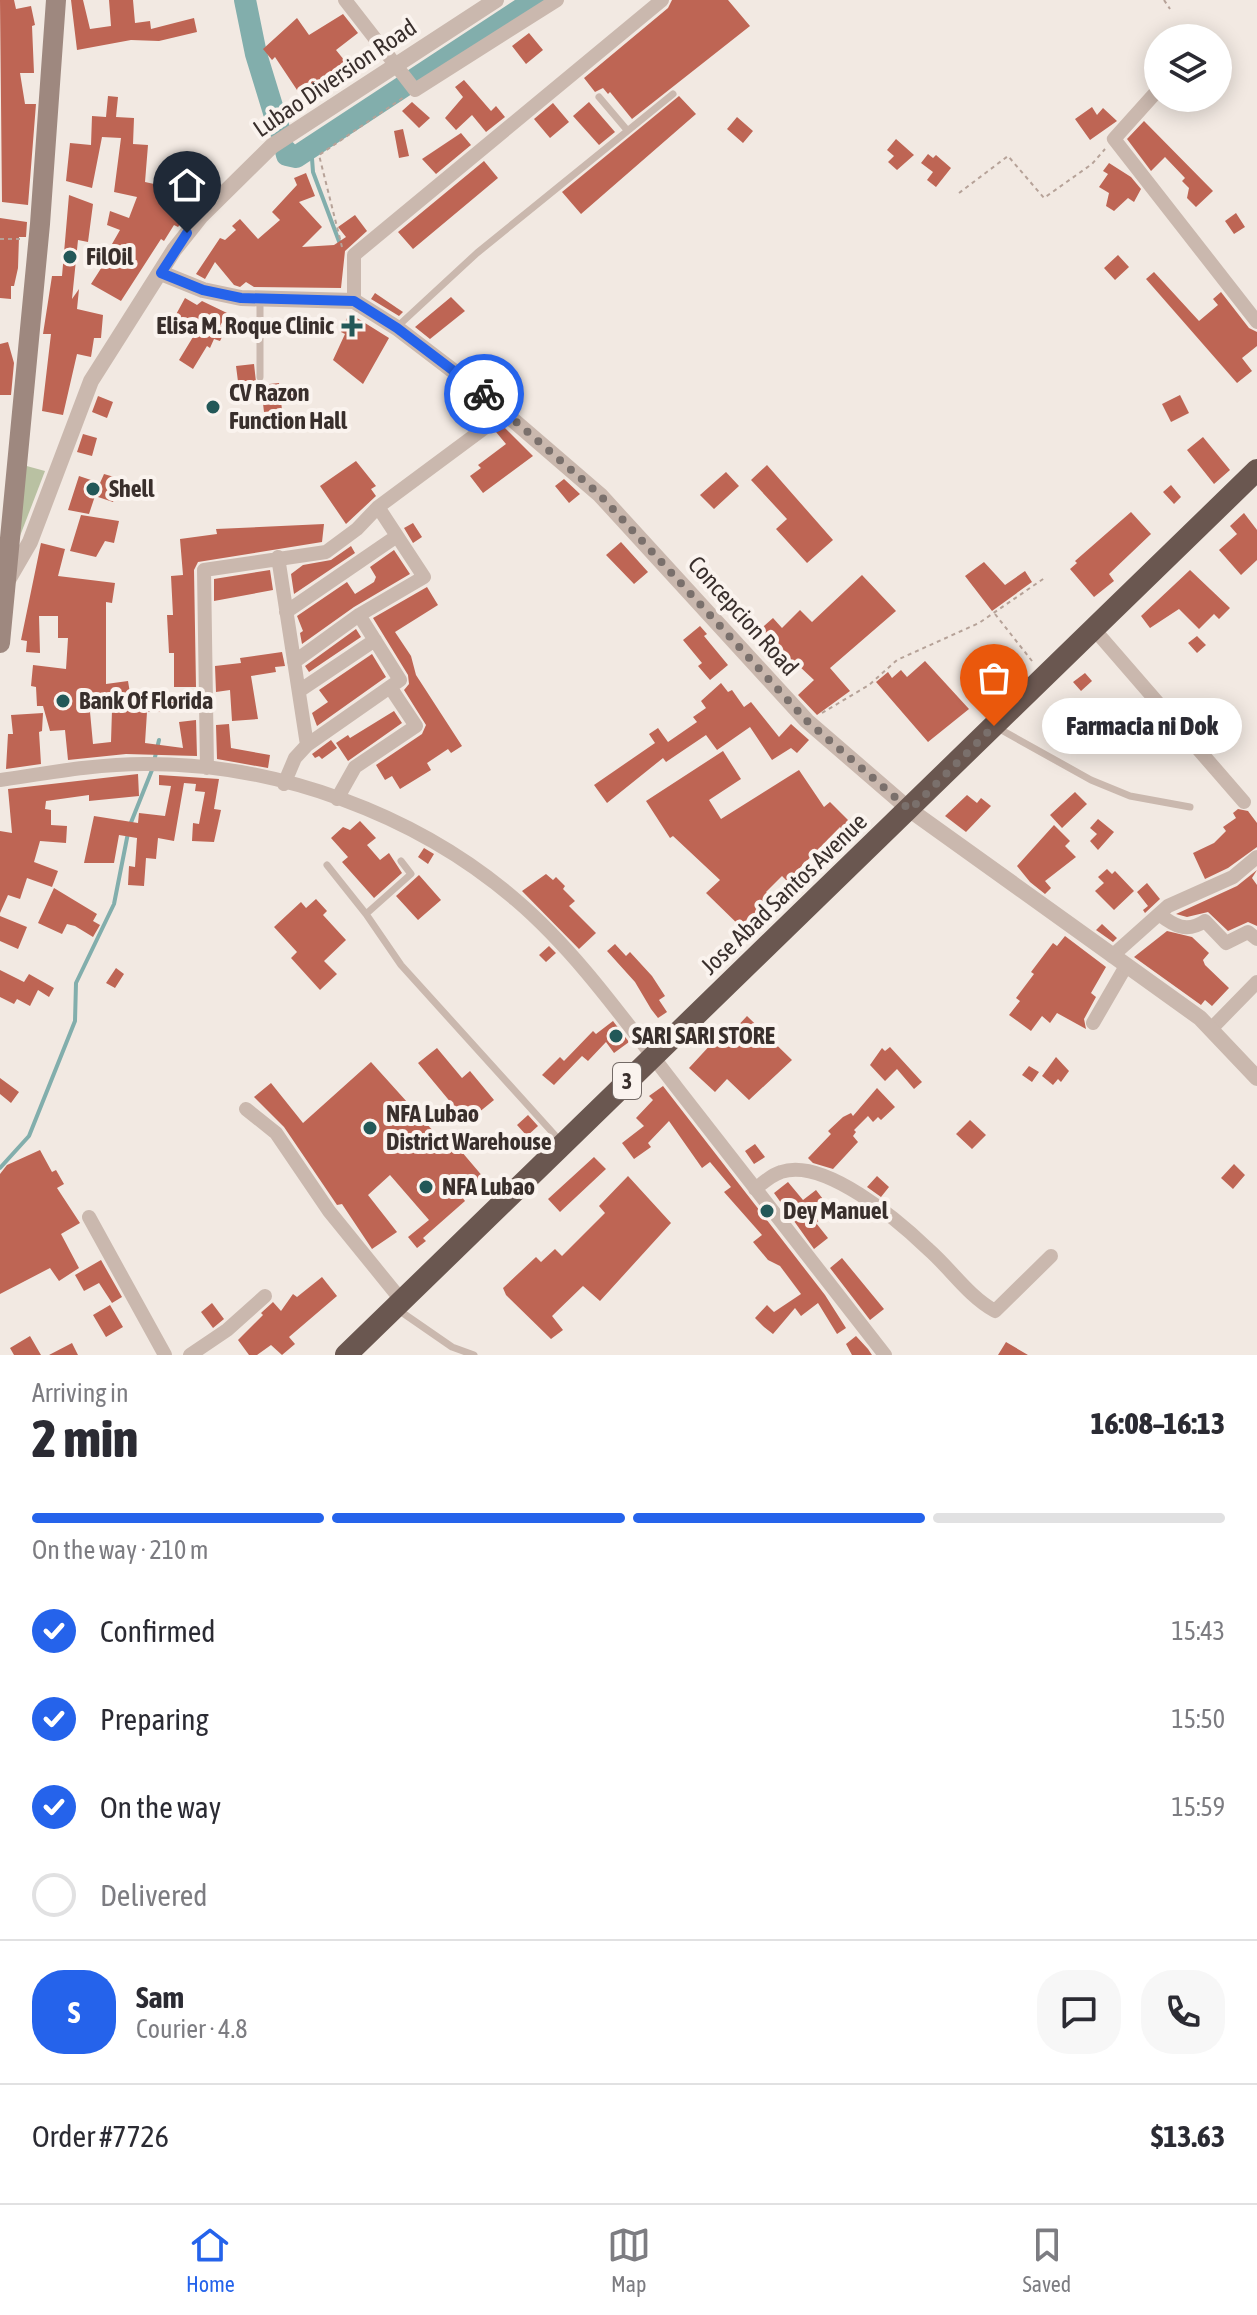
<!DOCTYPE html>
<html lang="en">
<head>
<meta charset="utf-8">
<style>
	:root { --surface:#fff; --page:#f7f7f7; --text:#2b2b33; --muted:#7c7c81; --line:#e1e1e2; --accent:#2563eb }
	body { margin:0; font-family:"Asap Condensed",sans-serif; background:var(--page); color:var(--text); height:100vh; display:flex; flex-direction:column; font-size:30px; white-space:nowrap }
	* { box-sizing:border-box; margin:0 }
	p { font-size:26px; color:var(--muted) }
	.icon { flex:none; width:44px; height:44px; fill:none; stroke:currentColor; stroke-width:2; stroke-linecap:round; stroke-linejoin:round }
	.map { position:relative; height:1355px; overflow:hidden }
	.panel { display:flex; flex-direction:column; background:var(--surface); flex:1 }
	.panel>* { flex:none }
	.controls { position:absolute; left:1144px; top:24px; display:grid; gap:16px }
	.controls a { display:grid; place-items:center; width:88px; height:88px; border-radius:50%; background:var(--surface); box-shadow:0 4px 20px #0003; font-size:40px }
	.pin { position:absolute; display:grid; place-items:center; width:68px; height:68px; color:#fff; margin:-82px -34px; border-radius:50% 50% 50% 0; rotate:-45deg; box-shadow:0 0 8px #0007 }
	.pin .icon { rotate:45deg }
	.courier { position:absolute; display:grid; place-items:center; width:80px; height:80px; margin:-40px; border:6px solid #2563eb; border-radius:50%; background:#fff; color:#222; box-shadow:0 2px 10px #0007 }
	.bubble { position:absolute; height:56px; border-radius:28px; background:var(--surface); box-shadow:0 4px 20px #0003; font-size:26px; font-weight:800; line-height:56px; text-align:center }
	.head em { font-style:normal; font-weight:800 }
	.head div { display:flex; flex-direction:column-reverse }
	.head { display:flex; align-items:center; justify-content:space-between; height:136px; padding:0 32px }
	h1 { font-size:52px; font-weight:800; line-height:60px }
	.bar { display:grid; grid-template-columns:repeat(4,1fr); gap:12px 8px; align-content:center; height:96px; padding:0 32px }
	.bar i { height:10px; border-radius:6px; background:var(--line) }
	.bar .current { background:var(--accent) }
	.bar p { grid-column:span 4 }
	.line { display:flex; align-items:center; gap:20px; padding:0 32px; border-top:2px solid var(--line) }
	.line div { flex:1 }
	.round { display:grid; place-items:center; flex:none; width:84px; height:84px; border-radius:32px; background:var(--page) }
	ol { padding:0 32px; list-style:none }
	li { display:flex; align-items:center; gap:24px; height:88px }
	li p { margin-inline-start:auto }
	li .icon { padding:8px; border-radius:50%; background:var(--accent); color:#fff; stroke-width:4 }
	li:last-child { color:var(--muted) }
	li i { width:44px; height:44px; border:4px solid var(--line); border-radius:50% }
	.tabs { display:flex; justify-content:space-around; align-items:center; height:112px; border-top:2px solid var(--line); background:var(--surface); font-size:22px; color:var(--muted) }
	.tabs a { display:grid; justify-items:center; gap:4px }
	.tabs .current { color:var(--accent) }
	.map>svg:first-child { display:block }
	.green { fill:#b9c1a2 }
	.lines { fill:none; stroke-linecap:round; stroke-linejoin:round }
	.stream { stroke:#82aeac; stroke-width:4 }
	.river { stroke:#82aeac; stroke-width:22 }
	.building { fill:#be6554; fill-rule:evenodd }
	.path { stroke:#b6a298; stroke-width:2; stroke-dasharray:4 4; stroke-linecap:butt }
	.service { stroke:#cab8ae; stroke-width:7 }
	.minor { stroke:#cab8ae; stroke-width:14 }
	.tertiary { stroke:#cab8ae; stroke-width:16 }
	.secondary { stroke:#9e887f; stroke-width:20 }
	.trunk { stroke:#6a5750; stroke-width:22 }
	.done { stroke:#7a706c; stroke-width:8; stroke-dasharray:0 14.4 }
	.route { stroke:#2563eb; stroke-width:10 }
	.poi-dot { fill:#235858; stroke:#faf3ee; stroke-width:3 }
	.labels { text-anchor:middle; stroke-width:8; stroke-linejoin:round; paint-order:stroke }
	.shield { fill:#faf3ee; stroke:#736a66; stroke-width:2 }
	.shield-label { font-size:22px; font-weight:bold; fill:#392f2c }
	.street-label { font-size:24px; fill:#392f2c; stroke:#faf3ee }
	.poi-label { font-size:24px; font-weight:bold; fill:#392f2c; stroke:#faf3ee; text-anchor:start }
</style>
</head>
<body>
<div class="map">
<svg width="1257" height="1355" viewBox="0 0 1257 1355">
	<rect width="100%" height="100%" fill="#f2e9e2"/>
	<path class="green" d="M23 465 45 471 20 536Z"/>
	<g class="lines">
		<path class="stream" d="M311 145 313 172 340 244
			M130 825 152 770 159 740
			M0 1168 29 1136 75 1021 76 983 114 904 128 833"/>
		<path class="river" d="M245 0 256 54 279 129
			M286 151 287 155 296 157 535 0"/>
	</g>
	<path class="building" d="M0 0H14L16 9 31 6 35 25 32 26 34 73H20L25 104H36L28 205 2 202Z
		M71 0H83L90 29 111 26 109 0H133L135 23 150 21 151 29 194 18 197 32 159 41 131 40 77 50Z
		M672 0H728L750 26 632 119 610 92 608 94 603 88 595 92 584 78 668 8Z
		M343 14 358 33 336 50 353 71 323 95 320 92 305 102 275 57 272 60 263 49 297 18 309 35Z
		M529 33 543 50 526 64 512 46Z
		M464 80 491 111 496 106 505 117 486 132 472 115 456 130 445 118 463 97 455 87Z
		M108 96 118 97 116 117 134 118 133 144 148 145 145 182 195 193 189 213 178 227 174 225 164 241 161 239 121 301 91 284 116 245 112 244 120 230 107 225 110 211 129 218 137 197 114 192 121 138 102 137 92 188 66 181 70 143 91 145 92 116 106 117Z
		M679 96 696 114 581 214 562 192Z
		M412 102 430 118 419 128 402 111Z
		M589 102 615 132 599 145 573 116Z
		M553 103 569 122 550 138 534 119Z
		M1092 107 1097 115 1103 108 1117 121 1090 140 1075 119Z
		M737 117 753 131 743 143 727 129Z
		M1144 121 1213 191 1196 207 1187 198 1189 188 1182 181 1185 178 1165 157 1151 171 1127 139Z
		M403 129 409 156 399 158 394 131Z
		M461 133 471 145 436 174 422 159Z
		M896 139 914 155 897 170 888 162 894 156 887 150Z
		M928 154 933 158 936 155 951 168 936 187 927 180 933 172 921 163Z
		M484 161 498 178 413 249 398 232Z
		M1109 163 1131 177 1141 189 1134 202 1128 198 1114 211 1106 206 1109 193 1099 187 1108 174 1103 171Z
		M306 173 315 196 299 202 322 227 302 247 334 245 346 237 338 227 355 215 367 231 345 251 341 288 254 287 246 282 240 287 234 285 215 262 205 279 196 274 220 238 225 240 236 230 232 226 240 219 258 239 280 220 272 212 297 185 294 178Z
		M69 195 93 204 88 242 78 240 72 299 79 289 77 309 103 315 101 338H94L91 357 77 354 63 415 42 411 51 334H43L52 276H62Z
		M1236 213 1245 227 1234 234 1225 221Z
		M0 218 27 222 26 237H19L18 268 14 286H11V299L0 298Z
		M1118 255 1129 267 1115 280 1104 268Z
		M1154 272 1199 321 1218 305 1213 299 1221 292 1249 328 1257 332V346L1242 358 1252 371 1237 383 1146 279Z
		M375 293 397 308 403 312 399 316 371 299Z
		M451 297 465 311 430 339 415 327Z
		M185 298 197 305 202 301 227 313 220 326 226 329 220 341 214 339 210 348 207 346 193 369 179 360 193 337 180 330 183 325 173 320Z
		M349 313 389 338 363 384 333 360 345 334 341 332Z
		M8 342 14 363 11 395H0V344Z
		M254 364 256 382 260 385 279 383 280 390 294 389 295 400 281 401 282 410 264 412 262 395 240 397 236 366Z
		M1180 395 1189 413 1171 422 1162 404Z
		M98 396 113 402 107 418 92 412Z
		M503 426 533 456 483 493 470 476 481 468 478 465 506 444 496 432Z
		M83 434 97 438 92 456 77 452Z
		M1203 437 1230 470 1214 484 1187 450Z
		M356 461 376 486 371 489 376 496 346 524 320 486Z
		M767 465 833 540 807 563 776 529 787 519 751 480Z
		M726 472 739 486 714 509 700 495Z
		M104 474 121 479 113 502 95 496 89 514 68 510 79 476 100 483Z
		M564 479 580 494 569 503 555 486Z
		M1171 485 1181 497 1174 504 1163 492Z
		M1131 512 1151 534 1109 574 1114 581 1094 597 1070 569 1077 563 1075 561Z
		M1244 513 1257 530V560L1241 575 1219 550 1237 534 1230 526Z
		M81 515 119 521 114 543 105 541 96 557 70 551Z
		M413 523 422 537 413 543 404 528Z
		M324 524 322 542 198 562 194 570 196 687H174V653H169L167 615H173L171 576 183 575 180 539 217 534 216 529Z
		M621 542 648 572 634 584 606 555Z
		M41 543 65 549 58 576 115 583 112 603 106 602V684L128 681 130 693 153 691 154 697 179 695 180 710 147 712 145 743 183 748 179 722 196 720 197 756 126 754 68 760 65 730 50 731 43 706H37L36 687 31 686 33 665 66 669 68 638H58V616H39L40 653 26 652 27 641 21 640ZM112 710 111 742 93 744 90 712Z
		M351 546 355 553 294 594 291 574 303 565 331 560Z
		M394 550 410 574 354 607 302 644 300 633 303 631 297 616 347 582 355 594 374 582 376 577 370 567Z
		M984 562 1005 585 1025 571 1032 582 992 611 965 576Z
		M270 570 273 590 214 601V579Z
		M1190 570 1230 608 1219 619 1214 614 1199 629 1179 609 1150 628 1141 616Z
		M862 575 896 611 830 668 850 691 817 715 798 695 814 680 799 666 785 678 776 667 779 664 754 635 773 618 782 628 800 610 812 622Z
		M427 587 438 605 395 632 411 656 416 675 462 746 451 753 448 749 427 763 431 770 400 789 392 776 385 780 376 765 422 734 426 725 404 690 409 684 408 675 373 618Z
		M700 626 707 634 704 636 728 665 710 680 698 666 702 663 683 640Z
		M356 629 361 637 309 672 305 666Z
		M1197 636 1206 645 1197 653 1188 643Z
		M282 652 285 666 275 667 276 672 251 676 258 719 232 721 230 690 216 692 215 666 241 663 240 658Z
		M372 654 386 677 317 726 312 713 328 702 319 690Z
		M925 661 969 709 928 742 876 682 888 672 892 678 901 670 907 677Z
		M1085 673 1092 681 1081 691 1073 682Z
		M721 683 728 692 732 690 744 707 751 702 779 737 791 724 809 740 797 753 791 748 772 760 750 727 717 750 706 735 666 762 663 758 607 803 594 785 655 743 649 734 658 728 668 742 697 722 693 717 706 708 701 701Z
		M394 711 402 723 348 761 336 743 348 735 350 738Z
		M43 713 42 731 39 732 41 764 6 769 8 734H13L11 715Z
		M229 724 231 748 270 755 268 768 217 759 216 725Z
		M331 740 337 748 322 759 319 756 315 758 312 754Z
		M723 751 741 779 709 800 721 819 799 770 824 807 830 802 851 823 843 830 840 827 787 881 782 876 766 892 770 896 755 912 762 919 748 934 706 893 720 880 673 836 670 838 646 801Z
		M138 774 139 796 89 801V795L46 801 45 809 51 810V825L67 826 66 843 40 841 34 862 58 871 52 887 27 878 20 899 8 895 0 913V831L12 833 8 789Z
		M159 775 219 779 214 809 221 810 214 842 192 841 193 823 199 824 205 792 195 791 196 784 184 783 174 841 158 838 156 859 146 858 144 886 128 885 129 866 135 867 137 838 119 835 114 863H84L94 816 138 823 139 813 165 816 171 786 159 785Z
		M1075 792 1087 804 1062 828 1050 815Z
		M967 795 977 803 981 798 991 806 966 832 945 816Z
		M1238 809 1248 811 1257 823V847L1228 868 1205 879 1193 853 1214 843 1226 831 1223 827 1236 818 1233 813Z
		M1098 819 1114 832 1098 850 1090 841 1097 834 1090 828Z
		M360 821 376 838 367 845 380 860 389 853 402 873 374 898 342 862 348 857 331 838 343 827 350 830Z
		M1054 825 1070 841 1065 846 1076 857 1045 881 1051 888 1045 894 1030 882 1017 866Z
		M424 848 434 854 428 864 418 857Z
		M1107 869 1112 874 1115 871 1134 891 1114 910 1095 891 1104 883 1098 877Z
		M1257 870 1252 878 1257 885V926L1248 922 1228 931 1208 912 1187 917 1176 914 1237 886Z
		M546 874 553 880 556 877 565 886 563 889 575 901 569 906 596 933 579 949 522 891Z
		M419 875 441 900 418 920 396 896Z
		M1147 883 1160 899 1145 913 1143 910 1148 906 1137 892Z
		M54 888 97 914 93 921 100 925 93 937 75 926 67 924 62 934 38 923Z
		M316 899 327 911 323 915 346 940 324 961 337 974 320 990 291 958 297 952 274 927 301 902 306 908Z
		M0 916 27 927 18 949 0 941Z
		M1102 924 1117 938 1113 942 1096 930Z
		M1167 931 1192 937 1209 953 1203 960 1205 965 1229 988 1212 1006 1205 1000 1201 1005 1134 957Z
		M1065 936 1106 967 1091 993 1096 997 1084 1019 1086 1029 1057 1013 1050 1023 1042 1016 1031 1031 1009 1015 1020 1001 1016 998 1034 974 1031 972 1053 943 1057 946Z
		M615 944 626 956 630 952 652 976 665 996 659 1000 667 1012 658 1018 651 1009 635 982 607 951Z
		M549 946 556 953 546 962 539 955Z
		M116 968 124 974 115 988 106 983Z
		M0 970 24 982 29 974 54 988 49 997 38 990 30 1006 17 999 14 1004 0 997Z
		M747 1016 792 1060 749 1100 727 1079 715 1092 689 1068 714 1041 719 1046Z
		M613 1021 629 1042 614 1053 606 1042 588 1061 582 1056 554 1085 542 1075 560 1057 564 1061 593 1031 596 1034Z
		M890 1047 922 1082 914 1089 897 1069 885 1081 870 1065 882 1048 885 1051Z
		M437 1048 462 1078 470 1071 494 1100 467 1122 418 1063Z
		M1056 1057 1069 1071 1061 1082 1058 1079 1053 1085 1042 1076Z
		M371 1062 444 1143 450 1138 484 1178 462 1197 465 1201 423 1238 426 1241 417 1248 408 1237 429 1220 390 1175 368 1195 397 1232 372 1249 342 1204 337 1205 284 1127 254 1097 271 1083 303 1123Z
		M1029 1066 1039 1072 1032 1082 1022 1075Z
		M0 1078 19 1092 11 1103 0 1094Z
		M663 1086 825 1295 846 1328 837 1334 818 1303 801 1316 795 1308 773 1334 764 1327 755 1318 767 1305 774 1312 801 1294 780 1266 768 1260 753 1242 762 1235 724 1192 731 1187 710 1162 702 1168 669 1121 648 1143 651 1147 634 1159 622 1143 644 1126 636 1118 653 1100 649 1096Z
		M877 1088 895 1107 881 1120 878 1117 873 1122 868 1116 854 1130 856 1132 853 1136 858 1142 833 1169 813 1163 808 1158 831 1134 828 1131 843 1117 851 1113 853 1116Z
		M528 1115 538 1126 527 1136 517 1125Z
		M970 1120 986 1135 972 1149 956 1134Z
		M755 1144 765 1157 754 1164 745 1151Z
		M40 1150 52 1172 56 1170 64 1184 57 1188 80 1223 61 1234 79 1268 59 1281 50 1268 0 1294V1174L7 1165Z
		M594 1157 606 1169 560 1212 548 1199Z
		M1234 1164 1245 1175 1233 1189 1221 1178Z
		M628 1176 671 1223 600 1301 583 1286 552 1316 563 1330 551 1339 506 1295 503 1288 536 1257 541 1262 555 1249 562 1256 605 1213 599 1206Z
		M877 1176 889 1187 881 1197 867 1187Z
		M788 1182 803 1200 816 1190 826 1203 830 1200 836 1207 816 1223 828 1238 814 1249 774 1193Z
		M842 1258 884 1309 870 1320 830 1268Z
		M101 1260 122 1297 112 1303 99 1283 84 1291 75 1275Z
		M322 1277 337 1296 289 1337 295 1344 282 1355 271 1345 257 1355H249L238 1340 263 1315 261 1313 273 1302 281 1311 293 1294 297 1297Z
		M212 1303 224 1319 213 1328 201 1312Z
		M110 1305 123 1327 106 1337 93 1315Z
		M30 1336 41 1355H14L10 1348Z
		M856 1336 868 1349 872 1355H852L846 1344Z
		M1006 1342 1028 1355H998Z
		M72 1343 78 1355H49Z"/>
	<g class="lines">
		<path class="path" d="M1164 0 1170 9
			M959 193 1008 156 1044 198 1092 164 1105 149
			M0 239H21
			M342 247 319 155 404 97
			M995 614 1032 661
			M822 713 869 685 897 660 979 623 1046 577"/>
		<path class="service" d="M599 97 627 130
			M398 326 477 253 673 94
			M260 377V299
			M996 727 1091 780 1130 796 1190 807
			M401 861 411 874 366 914 401 965 562 1143
			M327 865 366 914
			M397 1309 452 1347 474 1355"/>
		<path class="minor" d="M345 0 415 90 557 0
			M1158 90 1114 139 1257 322
			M354 301V255L662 0
			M278 557 307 745
			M286 612 397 536
			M1093 628 1244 802
			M294 662 359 615 424 577 378 507
			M299 691 375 640
			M207 768 204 570 326 552 357 529 378 507 506 412
			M0 780C48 773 96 764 144 764 277 763 416 814 516 900 578 953 627 1024 677 1088 746 1177 815 1266 885 1355
			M284 784 295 758 307 745 400 680 359 615
			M337 799 355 767 416 726 390 687
			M1159 914C1174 926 1187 933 1205 921L1226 943 1248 932 1257 939
			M1112 956 1168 906 1233 877 1257 857
			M1093 1023 1126 966
			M1211 1029 1257 982
			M246 1109 276 1133 329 1211 402 1301
			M755 1189C763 1183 771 1175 781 1172 824 1157 899 1221 928 1249 951 1269 968 1296 995 1311L1051 1256
			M89 1217 165 1355
			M190 1355 227 1330 265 1296"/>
		<path class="tertiary" d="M161 273 203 290 241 298 354 301 397 328 477 389 600 495 807 721 910 810 1200 1018 1257 1078
			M8 580 30 542 91 381 174 250 201 216 272 146 496 0"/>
		<path class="secondary" d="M0 643 40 224 56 0"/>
		<path class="trunk" d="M346 1355 1257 470"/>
	</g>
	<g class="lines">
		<path class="done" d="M484 394 600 495 807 721 910 810 994 726"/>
		<path class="route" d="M187 233 161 273 203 290 241 298 354 301 397 328 484 394"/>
	</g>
	<g class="poi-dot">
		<circle cx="70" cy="257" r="8"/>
		<path d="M348 314h8v8h8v8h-8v8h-8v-8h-8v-8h8z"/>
		<circle cx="213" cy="407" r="8"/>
		<circle cx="93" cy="489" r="8"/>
		<circle cx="63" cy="701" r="8"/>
		<circle cx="616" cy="1036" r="8"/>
		<circle cx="370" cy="1128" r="8"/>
		<circle cx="426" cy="1187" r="8"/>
		<circle cx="767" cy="1211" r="8"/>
	</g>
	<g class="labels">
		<rect class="shield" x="613" y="1063" width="28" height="36" rx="6"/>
		<g class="shield-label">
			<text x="627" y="1089">3</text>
		</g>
		<g class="street-label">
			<text transform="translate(335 78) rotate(-34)" y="8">Lubao Diversion Road</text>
			<text transform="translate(743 616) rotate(48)" y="8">Concepcion Road</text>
			<text transform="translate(784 894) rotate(-44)" y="8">Jose Abad Santos Avenue</text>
		</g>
		<g class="poi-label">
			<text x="86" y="265">FilOil</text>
			<text x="334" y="334" text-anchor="end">Elisa M. Roque Clinic</text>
			<text x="229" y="401">CV Razon<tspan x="229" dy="28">Function Hall</tspan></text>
			<text x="109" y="497">Shell</text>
			<text x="79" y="709">Bank Of Florida</text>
			<text x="632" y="1044">SARI SARI STORE</text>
			<text x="386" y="1122">NFA Lubao<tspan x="386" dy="28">District Warehouse</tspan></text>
			<text x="442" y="1195">NFA Lubao</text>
			<text x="783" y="1219">Dey Manuel</text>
		</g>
	</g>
</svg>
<div class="controls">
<a><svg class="icon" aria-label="layers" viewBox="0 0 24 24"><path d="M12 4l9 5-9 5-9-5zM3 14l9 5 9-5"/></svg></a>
</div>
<div class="pin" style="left:994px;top:726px;background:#ea580c"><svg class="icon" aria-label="bag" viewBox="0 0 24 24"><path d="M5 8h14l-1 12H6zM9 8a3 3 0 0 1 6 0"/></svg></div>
<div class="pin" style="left:187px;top:233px;background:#1f2937"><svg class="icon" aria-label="home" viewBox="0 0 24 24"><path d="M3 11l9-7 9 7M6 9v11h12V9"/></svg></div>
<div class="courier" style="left:484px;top:394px"><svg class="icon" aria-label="bike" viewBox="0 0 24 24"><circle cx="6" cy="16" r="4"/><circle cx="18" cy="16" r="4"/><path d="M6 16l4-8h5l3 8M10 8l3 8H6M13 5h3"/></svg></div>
<div class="bubble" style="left:1042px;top:698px;width:200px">Farmacia ni Dok</div>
</div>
<section class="panel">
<div class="head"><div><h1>2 min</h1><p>Arriving in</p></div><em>16:08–16:13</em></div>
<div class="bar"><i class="current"></i><i class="current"></i><i class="current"></i><i></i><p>On the way · 210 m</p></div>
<ol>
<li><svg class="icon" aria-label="check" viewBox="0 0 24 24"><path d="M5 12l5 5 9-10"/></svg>Confirmed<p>15:43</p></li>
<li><svg class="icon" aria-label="check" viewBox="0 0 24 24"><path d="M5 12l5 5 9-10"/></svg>Preparing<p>15:50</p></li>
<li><svg class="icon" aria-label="check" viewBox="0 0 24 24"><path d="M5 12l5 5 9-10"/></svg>On the way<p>15:59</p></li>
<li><i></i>Delivered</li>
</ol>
<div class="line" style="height:144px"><b class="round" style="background:var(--accent);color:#fff">S</b><div><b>Sam</b><p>Courier · 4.8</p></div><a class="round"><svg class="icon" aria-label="chat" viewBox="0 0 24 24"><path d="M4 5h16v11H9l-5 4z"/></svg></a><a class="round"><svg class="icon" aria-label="phone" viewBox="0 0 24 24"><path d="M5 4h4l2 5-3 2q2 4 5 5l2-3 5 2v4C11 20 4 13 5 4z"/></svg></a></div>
<div class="line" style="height:104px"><div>Order #7726</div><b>$13.63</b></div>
</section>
<nav class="tabs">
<a class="current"><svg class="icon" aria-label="home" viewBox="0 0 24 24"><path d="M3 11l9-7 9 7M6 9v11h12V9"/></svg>Home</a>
<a><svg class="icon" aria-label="map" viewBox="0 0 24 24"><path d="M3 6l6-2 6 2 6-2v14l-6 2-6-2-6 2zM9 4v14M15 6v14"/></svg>Map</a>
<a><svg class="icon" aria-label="saved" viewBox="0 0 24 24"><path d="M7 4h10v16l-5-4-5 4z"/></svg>Saved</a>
</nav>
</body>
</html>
